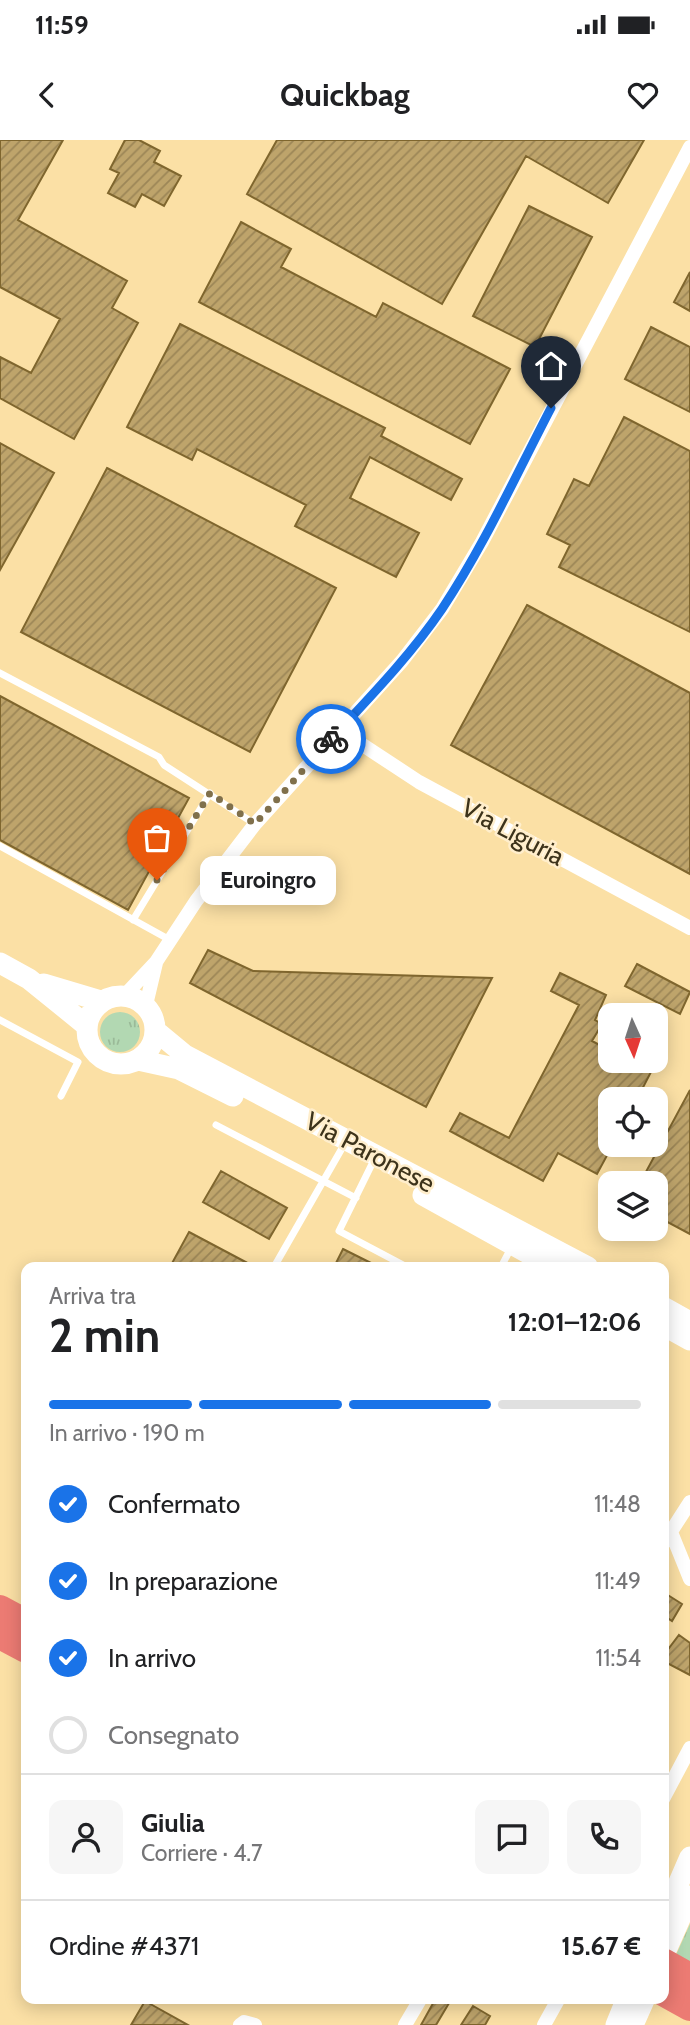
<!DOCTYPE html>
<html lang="it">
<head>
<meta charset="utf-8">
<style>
	:root { --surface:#fff; --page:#f6f6f6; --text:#202124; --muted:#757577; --line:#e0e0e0; --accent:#1a73e8 }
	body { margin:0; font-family:Cabin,sans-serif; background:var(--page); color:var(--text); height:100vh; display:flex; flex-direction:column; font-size:26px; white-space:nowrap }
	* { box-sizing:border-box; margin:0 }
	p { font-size:23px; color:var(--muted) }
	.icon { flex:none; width:38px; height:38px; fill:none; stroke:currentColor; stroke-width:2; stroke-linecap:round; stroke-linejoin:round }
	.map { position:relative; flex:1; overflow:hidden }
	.sheet { position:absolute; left:21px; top:1122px; width:648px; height:742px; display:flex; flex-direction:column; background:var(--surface); border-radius:14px; box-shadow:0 4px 18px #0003 }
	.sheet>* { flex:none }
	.needle { width:46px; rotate:177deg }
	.fabs { position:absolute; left:598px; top:863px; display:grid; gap:14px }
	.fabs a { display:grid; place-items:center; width:70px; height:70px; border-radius:14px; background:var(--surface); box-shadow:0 4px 18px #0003; font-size:35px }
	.pin { position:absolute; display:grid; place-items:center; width:60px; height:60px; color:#fff; margin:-72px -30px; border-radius:50% 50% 50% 0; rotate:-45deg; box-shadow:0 0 7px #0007 }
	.pin .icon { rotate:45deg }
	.courier { position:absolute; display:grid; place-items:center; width:70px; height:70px; margin:-35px; border:5px solid #1a73e8; border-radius:50%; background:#fff; color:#222; box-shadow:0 2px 9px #0007 }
	.bubble { position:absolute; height:49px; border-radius:14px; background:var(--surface); box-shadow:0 4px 18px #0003; font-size:23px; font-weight:800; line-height:49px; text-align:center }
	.headline em { font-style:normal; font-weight:800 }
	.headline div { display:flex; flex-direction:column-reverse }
	.headline { display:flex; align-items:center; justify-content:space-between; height:119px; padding:0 28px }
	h1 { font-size:46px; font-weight:800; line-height:52px }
	.bar { display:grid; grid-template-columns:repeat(4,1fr); gap:10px 7px; align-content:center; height:84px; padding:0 28px }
	.bar i { height:9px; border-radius:5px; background:var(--line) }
	.bar .on { background:var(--accent) }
	.bar p { grid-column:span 4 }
	.line { display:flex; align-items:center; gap:18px; padding:0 28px; border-top:2px solid var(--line) }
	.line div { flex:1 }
	.round { display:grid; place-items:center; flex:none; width:74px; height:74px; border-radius:14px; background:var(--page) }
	ol { padding:0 28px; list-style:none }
	li { display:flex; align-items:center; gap:21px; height:77px }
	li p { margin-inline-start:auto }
	li .icon { padding:7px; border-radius:50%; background:var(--accent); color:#fff; stroke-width:4 }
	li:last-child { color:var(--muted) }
	li i { width:38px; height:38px; border:4px solid var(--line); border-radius:50% }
	.status { display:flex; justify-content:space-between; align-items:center; height:49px; padding:0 35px; background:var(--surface); direction:ltr }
	.status svg { height:19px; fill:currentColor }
	header { display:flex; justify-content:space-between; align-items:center; height:91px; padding:0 28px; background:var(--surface); font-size:32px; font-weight:800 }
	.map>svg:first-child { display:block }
	.grass { fill:url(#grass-tufts) }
	.building { fill:url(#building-hatch); stroke:#7f662e; stroke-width:2 }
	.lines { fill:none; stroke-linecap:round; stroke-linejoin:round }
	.service { stroke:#fff; stroke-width:7 }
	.minor { stroke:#fff; stroke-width:14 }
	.secondary { stroke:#fff; stroke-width:21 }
	.motorway { stroke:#ec7b73; stroke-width:28 }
	.done { stroke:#80704b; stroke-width:7; stroke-dasharray:0 12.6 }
	.route { stroke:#1a73e8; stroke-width:9 }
	.labels { text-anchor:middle; stroke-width:5; stroke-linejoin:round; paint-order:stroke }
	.street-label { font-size:26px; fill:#3d331b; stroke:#fec }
</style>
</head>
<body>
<div class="status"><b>11:59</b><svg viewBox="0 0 49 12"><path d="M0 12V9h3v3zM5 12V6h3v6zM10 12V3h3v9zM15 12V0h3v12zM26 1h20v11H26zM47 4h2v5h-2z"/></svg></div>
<header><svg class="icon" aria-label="back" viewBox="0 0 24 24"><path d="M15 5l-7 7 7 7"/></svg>Quickbag<svg class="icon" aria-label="heart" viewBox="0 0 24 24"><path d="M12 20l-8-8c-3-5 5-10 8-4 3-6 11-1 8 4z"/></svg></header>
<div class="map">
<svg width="690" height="1885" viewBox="0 0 690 1885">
	<defs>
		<pattern id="grass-tufts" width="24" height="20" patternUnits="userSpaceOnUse" patternTransform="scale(1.75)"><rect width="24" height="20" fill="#b2d8b2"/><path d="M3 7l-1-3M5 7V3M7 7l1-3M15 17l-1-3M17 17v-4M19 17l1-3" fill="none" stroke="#9aba98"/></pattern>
		<pattern id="building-hatch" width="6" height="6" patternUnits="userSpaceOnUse" patternTransform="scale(1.75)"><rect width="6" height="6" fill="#bea46b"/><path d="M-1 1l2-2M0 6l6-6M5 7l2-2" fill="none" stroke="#9c8657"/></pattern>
	</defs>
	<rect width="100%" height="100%" fill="#fbe0a5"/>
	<path class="grass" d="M100 892a20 20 0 1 1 40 0a20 20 0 1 1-40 0Z
		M690 1784V1823L676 1815Z"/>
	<path class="building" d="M0 0H63L18 80 127 141 112 168 138 183 74 299 0 258V217L31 233 60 179 0 147Z
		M125 0H139L160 11 154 22 181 36 164 66 142 54 135 67 108 53 119 33 110 29Z
		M277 0H644L608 63 526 16 442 164 247 54Z
		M529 66 592 97 535 207 473 176Z
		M241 82 291 109 281 127 376 177 383 163 510 229 470 304 199 162Z
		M690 132V171L674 162Z
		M180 184 385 288 381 296 462 339 451 360 370 317 350 358 419 393 396 437 295 386 306 365 197 309 192 320 127 287Z
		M651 187 690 207V272L625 239Z
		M624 277 690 311V492L559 427 570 405 547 394 574 339 589 346Z
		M0 303 54 333 0 430Z
		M107 328 336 448 250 612 21 492Z
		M527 465 690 553V734L451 605Z
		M0 556 189 658 128 770 0 700Z
		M208 810 253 831 492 838 426 967 190 843Z
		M637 824 690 852 680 874 625 846Z
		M560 833 606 855 595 880 602 884 592 901 611 911V920H628L651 932 637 959H611V1008L597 1034 558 1013 543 1041 450 991 460 973 509 998 579 865 551 851Z
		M690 950V1094L656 1076V1043H640Z
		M221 1031 287 1068 269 1099 203 1062Z
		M189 1092 255 1127H170Z
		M343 1109 379 1127H334Z
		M663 1452 682 1464 672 1481 663 1475Z
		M679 1495 690 1503V1535L663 1521V1516Z
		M436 1858H452L436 1885H421Z
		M145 1861 188 1885H131Z
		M473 1866 490 1876 485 1885H461Z"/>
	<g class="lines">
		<path class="service" d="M0 533 159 617 164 625 255 684
			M0 706 170 800
			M133 780 210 653
			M0 880 78 922 61 956
			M216 985 356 1058
			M371 1026 339 1091 407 1127
			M274 1127 341 1010
			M501 1127 512 1106"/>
		<path class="minor" d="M340 590 419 642 690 788
			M125 855 156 822 196 761 255 684 402 521 442 469 482 402 690 7
			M146 865 156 823
			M671 1392 690 1439
			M663 1404 690 1362
			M663 1659 690 1608
			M240 1885 244 1882 255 1885
			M405 1885 421 1858
			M544 1885 559 1858"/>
		<path class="secondary" d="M0 823 29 839 87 886
			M44 844 101 861
			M87 890a34 34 0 1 1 68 0a34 34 0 1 1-68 0Z
			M156 891 185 915 588 1127
			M138 920 179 929 233 956
			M423 1055 553 1127
			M663 1167 690 1182
			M663 1185 690 1200
			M663 1779 690 1717
			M663 1817 690 1756
			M616 1885 627 1858
			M633 1885 645 1858"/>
		<path class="motorway" d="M0 1469 26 1483
			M0 1495 26 1509
			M663 1822 690 1837
			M663 1852 690 1867"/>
	</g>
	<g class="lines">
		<path class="done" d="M157 740 210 653 255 684 331 599"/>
		<path class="route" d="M331 599C370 557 410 516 442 469 484 406 516 335 551 268"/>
	</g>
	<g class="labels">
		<g class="street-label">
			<text transform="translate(513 692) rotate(28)" y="9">Via Liguria</text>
			<text transform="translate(370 1012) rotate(28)" y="9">Via Paronese</text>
		</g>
	</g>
</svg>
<div class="fabs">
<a><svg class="needle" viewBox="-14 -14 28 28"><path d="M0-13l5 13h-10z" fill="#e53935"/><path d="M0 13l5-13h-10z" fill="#757577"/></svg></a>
<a><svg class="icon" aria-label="locate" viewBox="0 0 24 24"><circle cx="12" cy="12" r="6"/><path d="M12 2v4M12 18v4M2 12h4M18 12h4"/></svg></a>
<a><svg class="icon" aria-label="layers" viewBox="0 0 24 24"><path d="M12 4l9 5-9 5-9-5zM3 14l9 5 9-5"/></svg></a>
</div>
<div class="pin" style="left:157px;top:740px;background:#ea580c"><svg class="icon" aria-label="bag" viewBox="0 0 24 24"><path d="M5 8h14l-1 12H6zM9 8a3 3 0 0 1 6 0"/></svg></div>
<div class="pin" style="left:551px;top:268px;background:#1f2937"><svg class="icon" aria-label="home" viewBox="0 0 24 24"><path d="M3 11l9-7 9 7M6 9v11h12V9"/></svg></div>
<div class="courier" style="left:331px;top:599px"><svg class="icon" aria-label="bike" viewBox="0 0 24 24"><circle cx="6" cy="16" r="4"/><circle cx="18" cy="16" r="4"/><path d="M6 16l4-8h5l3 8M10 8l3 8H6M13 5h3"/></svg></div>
<div class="bubble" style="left:200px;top:716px;width:136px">Euroingro</div>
<section class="sheet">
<div class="headline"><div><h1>2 min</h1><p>Arriva tra</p></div><em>12:01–12:06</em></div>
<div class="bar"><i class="on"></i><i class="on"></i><i class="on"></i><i></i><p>In arrivo · 190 m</p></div>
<ol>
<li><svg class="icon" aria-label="check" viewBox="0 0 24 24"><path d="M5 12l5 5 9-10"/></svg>Confermato<p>11:48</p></li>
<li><svg class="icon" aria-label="check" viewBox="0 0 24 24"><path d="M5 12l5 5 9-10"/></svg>In preparazione<p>11:49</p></li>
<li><svg class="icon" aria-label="check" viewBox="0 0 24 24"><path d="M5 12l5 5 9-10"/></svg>In arrivo<p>11:54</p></li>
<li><i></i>Consegnato</li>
</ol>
<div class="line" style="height:126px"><a class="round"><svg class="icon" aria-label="person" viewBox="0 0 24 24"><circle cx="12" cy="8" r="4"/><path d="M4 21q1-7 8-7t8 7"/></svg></a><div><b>Giulia</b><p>Corriere · 4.7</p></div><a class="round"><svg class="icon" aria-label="chat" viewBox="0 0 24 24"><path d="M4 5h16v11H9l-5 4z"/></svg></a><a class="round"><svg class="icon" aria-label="phone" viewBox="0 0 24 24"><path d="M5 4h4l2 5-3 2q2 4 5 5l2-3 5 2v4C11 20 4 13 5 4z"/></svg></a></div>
<div class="line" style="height:91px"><div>Ordine #4371</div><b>15.67 €</b></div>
</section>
</div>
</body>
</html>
